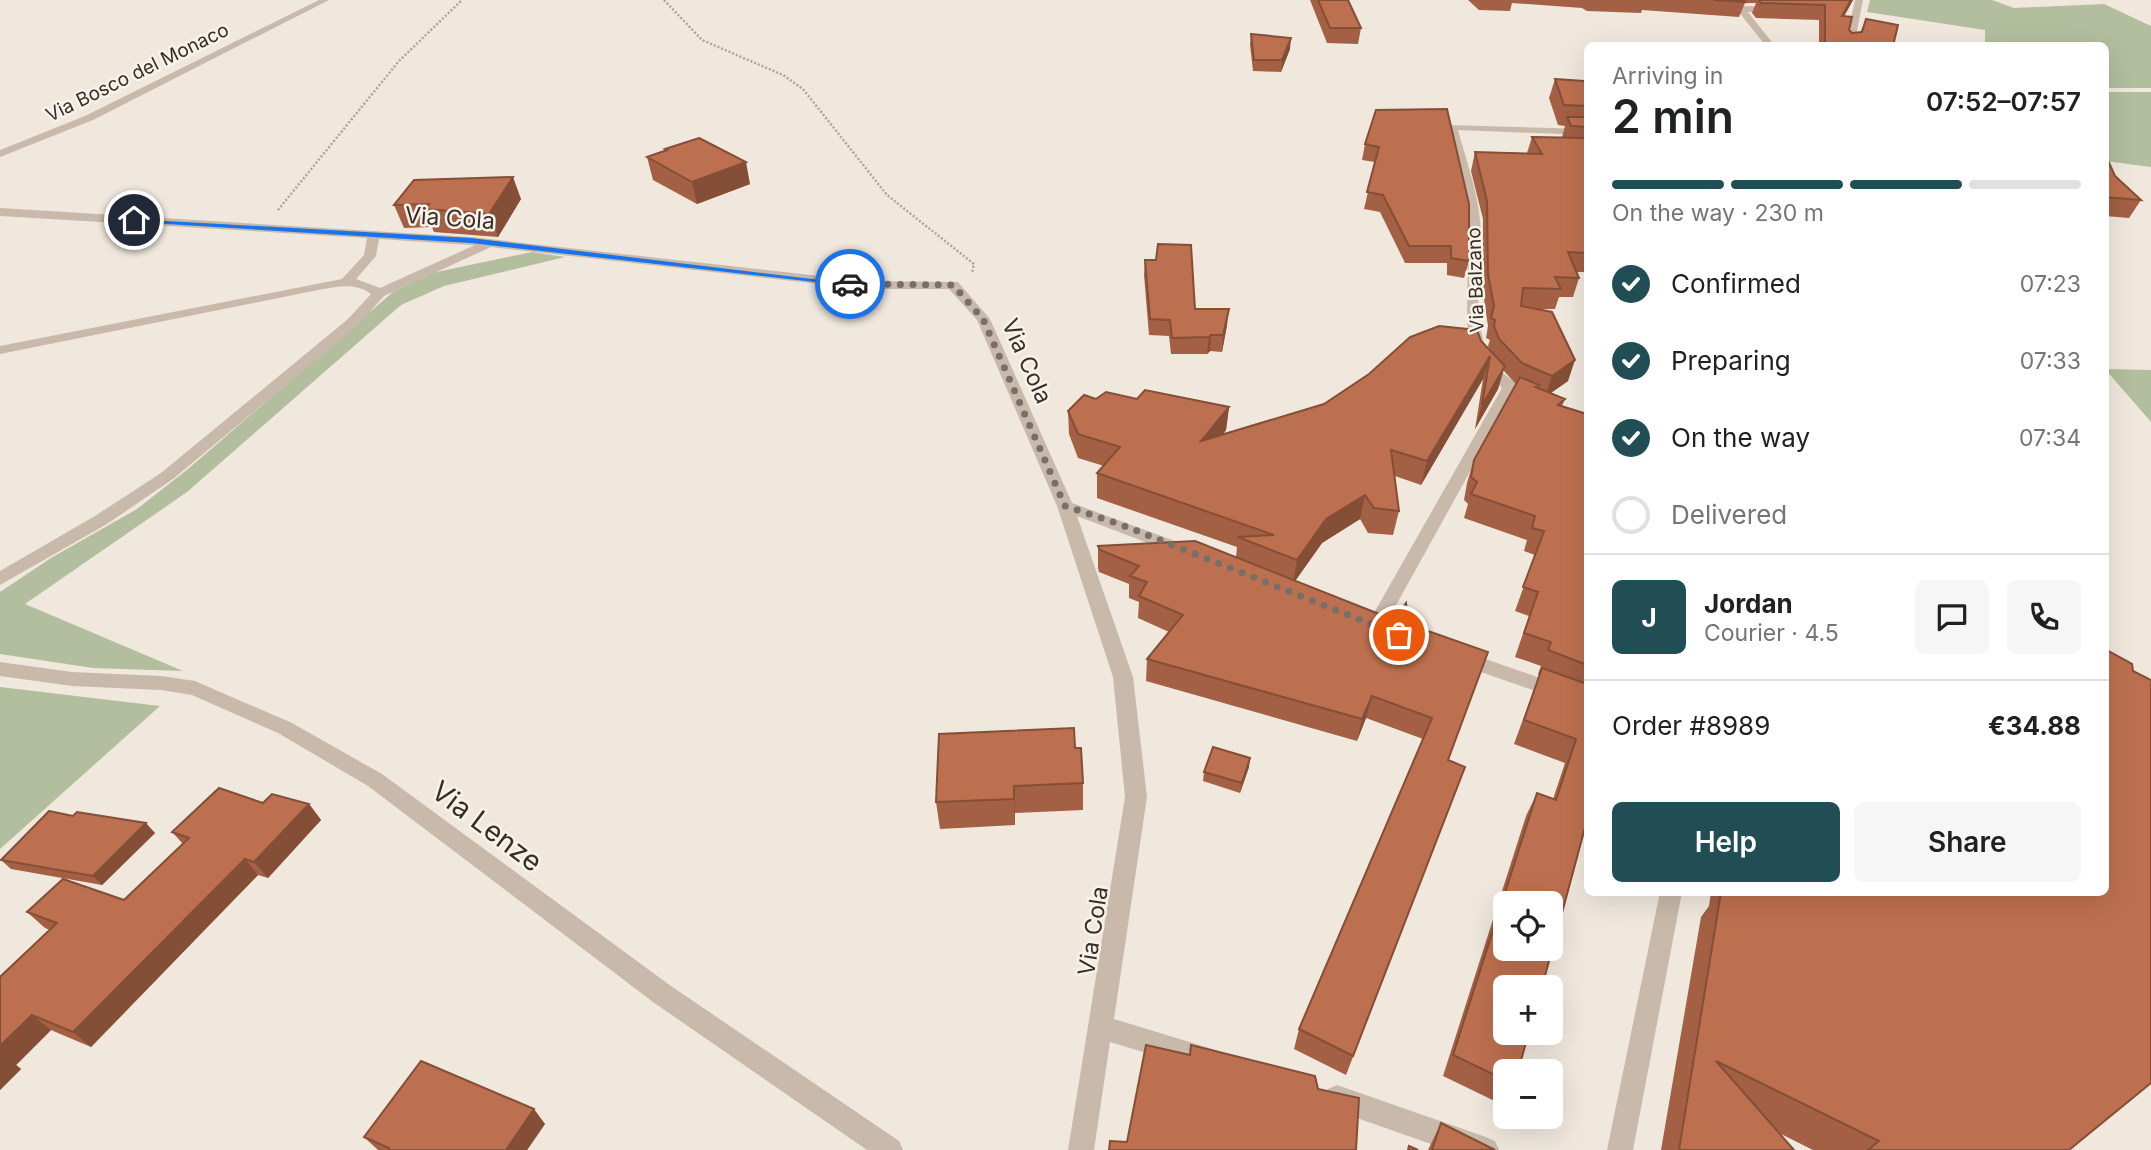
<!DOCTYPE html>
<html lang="en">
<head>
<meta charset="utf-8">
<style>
	:root { --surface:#fff; --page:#f6f6f6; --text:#202124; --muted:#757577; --line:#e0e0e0; --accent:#214e54 }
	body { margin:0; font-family:Inter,sans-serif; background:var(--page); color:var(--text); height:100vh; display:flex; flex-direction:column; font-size:26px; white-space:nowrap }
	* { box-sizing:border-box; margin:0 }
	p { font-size:23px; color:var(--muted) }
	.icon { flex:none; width:38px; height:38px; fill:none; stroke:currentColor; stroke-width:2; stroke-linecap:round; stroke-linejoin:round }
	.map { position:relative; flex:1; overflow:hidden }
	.drawer { position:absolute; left:1584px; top:42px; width:525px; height:854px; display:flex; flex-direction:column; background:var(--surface); border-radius:10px; box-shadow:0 7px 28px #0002 }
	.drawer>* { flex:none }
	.fabs { position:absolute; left:1493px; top:891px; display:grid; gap:14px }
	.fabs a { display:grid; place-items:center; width:70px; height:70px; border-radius:10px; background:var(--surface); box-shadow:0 7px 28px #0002; font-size:35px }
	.pin { position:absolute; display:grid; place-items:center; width:60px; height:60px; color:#fff; margin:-30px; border:4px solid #fff; border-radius:50%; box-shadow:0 2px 7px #0007 }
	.courier { position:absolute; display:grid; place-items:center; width:70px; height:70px; margin:-35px; border:5px solid #1a73e8; border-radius:50%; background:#fff; color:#222; box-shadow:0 2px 9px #0007 }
	.overview em { font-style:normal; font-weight:600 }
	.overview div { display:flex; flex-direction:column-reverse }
	.overview { display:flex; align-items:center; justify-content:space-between; height:119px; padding:0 28px }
	h1 { font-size:46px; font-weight:600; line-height:52px }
	.bar { display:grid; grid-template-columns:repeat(4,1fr); gap:10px 7px; align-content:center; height:84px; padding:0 28px }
	.bar i { height:9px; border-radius:5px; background:var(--line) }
	.bar .on { background:var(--accent) }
	.bar p { grid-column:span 4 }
	.line { display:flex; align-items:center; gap:18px; padding:0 28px; border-top:2px solid var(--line) }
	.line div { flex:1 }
	.round { display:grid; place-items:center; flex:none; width:74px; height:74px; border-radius:10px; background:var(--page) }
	ol { padding:0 28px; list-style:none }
	li { display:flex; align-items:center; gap:21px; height:77px }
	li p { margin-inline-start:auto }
	li .icon { padding:7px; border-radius:50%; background:var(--accent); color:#fff; stroke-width:4 }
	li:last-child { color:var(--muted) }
	li i { width:38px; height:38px; border:4px solid var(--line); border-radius:50% }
	.action { display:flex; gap:14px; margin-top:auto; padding:14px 28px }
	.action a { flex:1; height:80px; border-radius:10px; background:var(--accent); color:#fff; font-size:28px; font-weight:600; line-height:80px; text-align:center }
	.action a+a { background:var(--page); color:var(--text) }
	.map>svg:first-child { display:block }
	.green { fill:#b2be9e }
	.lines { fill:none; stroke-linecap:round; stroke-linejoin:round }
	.path { stroke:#b3a394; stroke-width:2.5; stroke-dasharray:2 2; stroke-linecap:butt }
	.minor { fill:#c8b9aa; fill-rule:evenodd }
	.wall { fill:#a36044 }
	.shaded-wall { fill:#844e37 }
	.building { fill:#bd704f; stroke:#844e37; stroke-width:2; fill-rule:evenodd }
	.route { fill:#1a73e8 }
	.done { stroke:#776f68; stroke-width:7; stroke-dasharray:0 12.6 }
	.labels { text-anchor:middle; stroke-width:5; stroke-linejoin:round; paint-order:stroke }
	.far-street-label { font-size:19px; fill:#362e29; stroke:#f8f2e9 }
	.street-label { font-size:23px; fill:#362e29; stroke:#f8f2e9 }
	.near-street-label { font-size:28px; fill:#362e29; stroke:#f8f2e9 }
</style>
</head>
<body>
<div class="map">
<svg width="2151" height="1150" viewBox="0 0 2151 1150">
	<rect width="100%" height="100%" fill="#f0e8dd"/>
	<path class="green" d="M1870 0H1992L2014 8 2104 4 2151 26V88H2105V46L1985 45V30L1867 12Z
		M2105 92H2151V167L2105 161Z
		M532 252 565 257 444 286 401 305 187 492 25 604 183 671 93 668 0 654V592L51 558 137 509 188 469 393 292 432 273Z
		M2105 369 2151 370V422Z
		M0 687 160 706 0 849Z"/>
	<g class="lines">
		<path class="path" d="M664 0 702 40 783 75 803 89 887 195 974 264 972 273
			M278 210 399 61 462 0"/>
		<path class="minor" d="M319 0H329L93 120 0 157V150L85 116Z
			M1697 0H1712L1741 6 1780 7 1777 12H1748L1775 46H1766L1738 11Z
			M1855 0H1863L1854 46H1845Z
			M1448 125 1587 129V135L1458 130C1466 160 1477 189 1480 220 1484 265 1467 323 1494 363 1506 381 1527 385 1540 400L1533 404 1513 394 1384 627 1381 632H1369L1366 627 1502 388 1482 366 1472 346 1467 324 1468 222Z
			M0 208 471 237 864 281 958 282 990 319 1072 503 1194 548 1197 552 1188 558 1182 556 1077 516 1133 677 1147 797 1114 1019 1219 1051 1223 1060 1219 1069 1210 1072 1110 1042 1094 1150H1068L1125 797 1113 677 1057 506 977 320 949 289H864L491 247 384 296 358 325 173 479 107 524 0 585V571L95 516 161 473 348 319 371 294C355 282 337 287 318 290L0 354V346L342 279 364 255 367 238 0 216ZM379 239 471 245H475L380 288 356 279 376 256Z
			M1462 651 1587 694V709L1455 663 1453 658 1455 653Z
			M0 662 72 672 161 676 195 681 292 723 382 774 671 986 899 1141 903 1150H867L653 1002 368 786 278 733 192 695 161 690 72 686 0 676Z
			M1660 892H1682L1633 1150H1607Z
			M1337 1085 1486 1137 1495 1141 1499 1150H1448L1337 1111 1328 1107 1324 1098 1328 1089Z"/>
	</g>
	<path class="wall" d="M1309 0H1348L1361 28 1358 44 1327 43 1310 0Z
		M1468 0H1853L1844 16 1849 30 1852 33H1860L1866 19 1893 46H1819V20L1756 18 1752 13 1756 3H1745L1739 17 1642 10 1641 13 1587 11 1582 8 1512 3 1510 11 1479 10Z
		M1251 34 1290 49 1281 72 1253 71 1250 45Z
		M1555 79 1587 89V272H1577L1579 278 1573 297H1559L1555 309H1534L1568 381 1551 393 1565 399 1562 406 1587 414V820L1505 1071V1101L1503 1105 1443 1076 1526 816 1537 793 1553 799 1565 763 1514 744 1539 675 1538 674 1541 666 1515 657 1529 616 1515 611 1535 555 1524 551 1527 540 1464 518 1468 504 1464 500 1467 483 1474 460 1516 384 1503 370 1498 389 1475 429 1483 379 1421 485 1395 476 1399 511 1393 535 1368 533 1360 519 1322 543 1295 581 1397 620 1398 615 1408 619 1406 624 1448 761 1465 767 1346 1075 1294 1049 1299 1029 1423 739 1366 718 1357 741 1146 681 1147 659 1169 632 1138 618 1139 602 1129 598V584L1099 572 1098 568V546L1236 557 1237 547 1097 498V473L1104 466 1078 458 1069 434 1068 411 1096 399H1137L1229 407 1226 430 1223 435 1324 404 1481 341 1490 350 1488 346 1490 340 1486 338 1488 326 1483 293V219L1471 171 1475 152 1527 153 1532 137H1562L1565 126 1558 125 1549 98Z
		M1376 110 1469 261 1464 278 1447 275V263H1405L1380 212 1364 209 1375 162 1362 160 1365 144Z
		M665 149 750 184 697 204 653 180 647 157 666 151Z
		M2105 154 2115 176 2141 200 2129 218 2105 216Z
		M521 199 498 237 434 232 432 227 404 228 394 205Z
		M1145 260 1195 309 1227 325 1222 352 1210 351 1207 354H1171L1169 336 1149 335 1144 275Z
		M1075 748 1083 783V810L1015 813V825L940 829 936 802Z
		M1249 767 1240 793 1203 781 1204 772Z
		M263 803 309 804 321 820 268 878 258 875 91 1047 51 1030 16 1065 21 1069 0 1090V977L50 930 45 928 27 912 124 900 183 844 172 832Z
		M73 816 155 833 102 885 11 869 1 860Z
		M1711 892H2105L2069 1150H1813L1779 1133 1794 1150H1661L1701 917 1709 906Z
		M1441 1123 1495 1150H1428Z
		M545 1124 527 1150H378L364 1137Z"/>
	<path class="shaded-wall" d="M1851 0H1853L1836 31 1842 16Z
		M1291 38 1290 49 1281 72 1282 60Z
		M746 162 750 184 697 204 692 182Z
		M513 177 521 199 498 237 489 214Z
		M1229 309 1227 325 1222 352 1223 335Z
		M1211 335 1210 351 1207 354 1209 337Z
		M1490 356 1483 379 1421 485 1427 461Z
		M1575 360 1568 381 1545 397 1552 376Z
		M1505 366 1498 389 1475 429 1482 405Z
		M1229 407 1226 430 1199 465 1201 441Z
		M1365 495 1360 519 1322 543 1293 584 1297 560 1326 519Z
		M1372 696 1366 718 1357 741 1362 719Z
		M1250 758 1249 767 1240 793 1242 783Z
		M1014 786 1015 813V825L1014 799Z
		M309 804 321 820 268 878 254 862Z
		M146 823 155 833 102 885 93 876Z
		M245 859 258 875 91 1047 73 1032Z
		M32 1015 51 1030 16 1065 21 1069 0 1090V1046Z
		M534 1109 545 1124 527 1150H506Z"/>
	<path class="building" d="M1318 0H1348L1361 28H1330Z
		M1714 0H1743L1745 2Z
		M1759 0H1851L1842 16 1852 17 1849 30 1852 33 1862 32 1866 19 1898 25 1893 46H1825V5L1761 3Z
		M1251 34 1291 38 1282 60H1254Z
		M1555 79 1584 81 1587 89V106L1564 105Z
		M1447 109 1469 204V261L1451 258V246H1409L1383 195 1367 192 1379 147 1365 144 1376 110Z
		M1567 117H1587V127L1571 126Z
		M1532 137 1587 138V253L1568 252 1579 278 1555 277 1561 289 1523 288 1521 306 1552 312 1575 360 1552 376 1522 363 1499 339 1494 326 1495 320 1491 318 1494 306 1488 274 1487 201 1475 152 1542 154Z
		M699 138 746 162 692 182 647 157 667 150 665 149Z
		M2105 154 2115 176 2141 200 2105 197Z
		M513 177 489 214 425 209 429 204 394 205 414 180Z
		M1158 244 1191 245 1195 309H1229L1223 335H1211L1209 337 1172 338 1170 320 1150 319 1145 260H1156Z
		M1439 326 1477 330 1481 341 1505 366 1482 405 1490 356 1427 461 1391 450 1399 511 1374 508 1365 495 1326 519 1297 560 1238 537 1274 535 1097 473 1120 447 1078 434 1068 411 1084 395 1096 399 1106 392 1137 399 1145 390 1229 407 1201 441 1324 404 1369 374 1410 337Z
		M1520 377 1539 385 1535 387 1565 399 1558 405 1587 414V665L1548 650 1551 642 1524 633 1538 592 1523 587 1544 531 1532 528 1535 516 1471 494 1477 482 1471 477 1474 460Z
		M1195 541 1374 612 1488 652 1448 760 1465 767 1353 1056 1299 1029 1432 718 1372 696 1362 719 1147 659 1183 615 1139 596 1147 582 1130 576 1139 566 1100 550 1098 546Z
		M1406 603 1408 619 1398 615Z
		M2105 649 2132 664 2133 671 2151 680V1083L2069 1150H1868L1879 1141 1716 1061 1794 1150H1679L1721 892H2105Z
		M1542 668 1587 684V820L1542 987H1505V1032H1529L1518 1071H1505V1080L1453 1055 1537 793 1556 800 1576 739 1524 720ZM1505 903H1550V948H1505Z
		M1074 728 1075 748H1081L1083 783 1014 786V799L936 802 939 734Z
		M1213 747 1250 758 1242 783 1204 772Z
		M219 788 263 803 272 794 309 804 254 862 245 859 73 1032 32 1015 0 1046V977L57 923 27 912 63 879 124 900 189 838 172 832Z
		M49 811 73 816 77 812 146 823 93 876 1 860Z
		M1146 1045 1190 1055 1191 1045 1315 1076 1318 1089 1359 1098 1356 1150H1109L1110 1141 1127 1142Z
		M421 1061 534 1109 506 1150H388L389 1148 364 1137Z
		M1441 1123 1495 1150H1432Z
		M1409 1146 1418 1150H1408Z"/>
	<path class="route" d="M131 219 471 238 854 284 850 286 471 243 134 222Z"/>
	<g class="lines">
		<path class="done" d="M850 284 953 285 983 319 1065 506 1122 525 1399 635"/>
	</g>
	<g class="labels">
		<g class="far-street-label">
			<text transform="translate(137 72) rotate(-26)" y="7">Via Bosco del Monaco</text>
			<text transform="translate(1475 280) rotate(-92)" y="7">Via Balzano</text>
		</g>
		<g class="street-label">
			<text transform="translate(450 218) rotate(4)" y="8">Via Cola</text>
			<text transform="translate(1027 361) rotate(66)" y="8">Via Cola</text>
			<text transform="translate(1093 931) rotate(-81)" y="8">Via Cola</text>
		</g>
		<g class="near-street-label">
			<text transform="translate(487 826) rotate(37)" y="10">Via Lenze</text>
		</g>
	</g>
</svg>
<div class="fabs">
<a><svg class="icon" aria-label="locate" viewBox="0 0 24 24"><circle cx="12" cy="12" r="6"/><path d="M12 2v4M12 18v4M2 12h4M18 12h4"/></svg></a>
<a>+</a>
<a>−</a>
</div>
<div class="pin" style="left:1399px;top:635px;background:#ea580c"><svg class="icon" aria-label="bag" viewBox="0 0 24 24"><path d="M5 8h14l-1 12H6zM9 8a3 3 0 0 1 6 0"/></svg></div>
<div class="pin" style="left:134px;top:220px;background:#1f2937"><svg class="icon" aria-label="home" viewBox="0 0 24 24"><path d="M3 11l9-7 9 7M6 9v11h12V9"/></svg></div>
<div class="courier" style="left:850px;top:284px"><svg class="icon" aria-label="car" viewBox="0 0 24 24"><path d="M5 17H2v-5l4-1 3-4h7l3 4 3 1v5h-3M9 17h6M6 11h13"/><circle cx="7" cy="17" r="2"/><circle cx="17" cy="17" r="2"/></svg></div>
<section class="drawer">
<div class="overview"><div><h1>2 min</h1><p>Arriving in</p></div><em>07:52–07:57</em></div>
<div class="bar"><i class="on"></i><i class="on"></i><i class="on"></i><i></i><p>On the way · 230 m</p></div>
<ol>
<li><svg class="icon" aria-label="check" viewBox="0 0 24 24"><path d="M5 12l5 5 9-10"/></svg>Confirmed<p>07:23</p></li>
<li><svg class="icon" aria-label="check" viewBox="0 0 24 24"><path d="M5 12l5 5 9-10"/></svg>Preparing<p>07:33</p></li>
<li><svg class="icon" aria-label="check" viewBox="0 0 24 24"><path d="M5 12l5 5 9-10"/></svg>On the way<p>07:34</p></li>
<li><i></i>Delivered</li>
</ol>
<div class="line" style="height:126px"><b class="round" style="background:var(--accent);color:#fff">J</b><div><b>Jordan</b><p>Courier · 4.5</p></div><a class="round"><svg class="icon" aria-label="chat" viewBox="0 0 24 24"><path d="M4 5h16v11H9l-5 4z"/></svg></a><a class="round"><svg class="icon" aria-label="phone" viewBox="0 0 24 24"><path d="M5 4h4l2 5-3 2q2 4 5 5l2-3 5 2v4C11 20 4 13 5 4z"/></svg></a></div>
<div class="line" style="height:91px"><div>Order #8989</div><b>€34.88</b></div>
<div class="action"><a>Help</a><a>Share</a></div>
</section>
</div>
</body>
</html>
